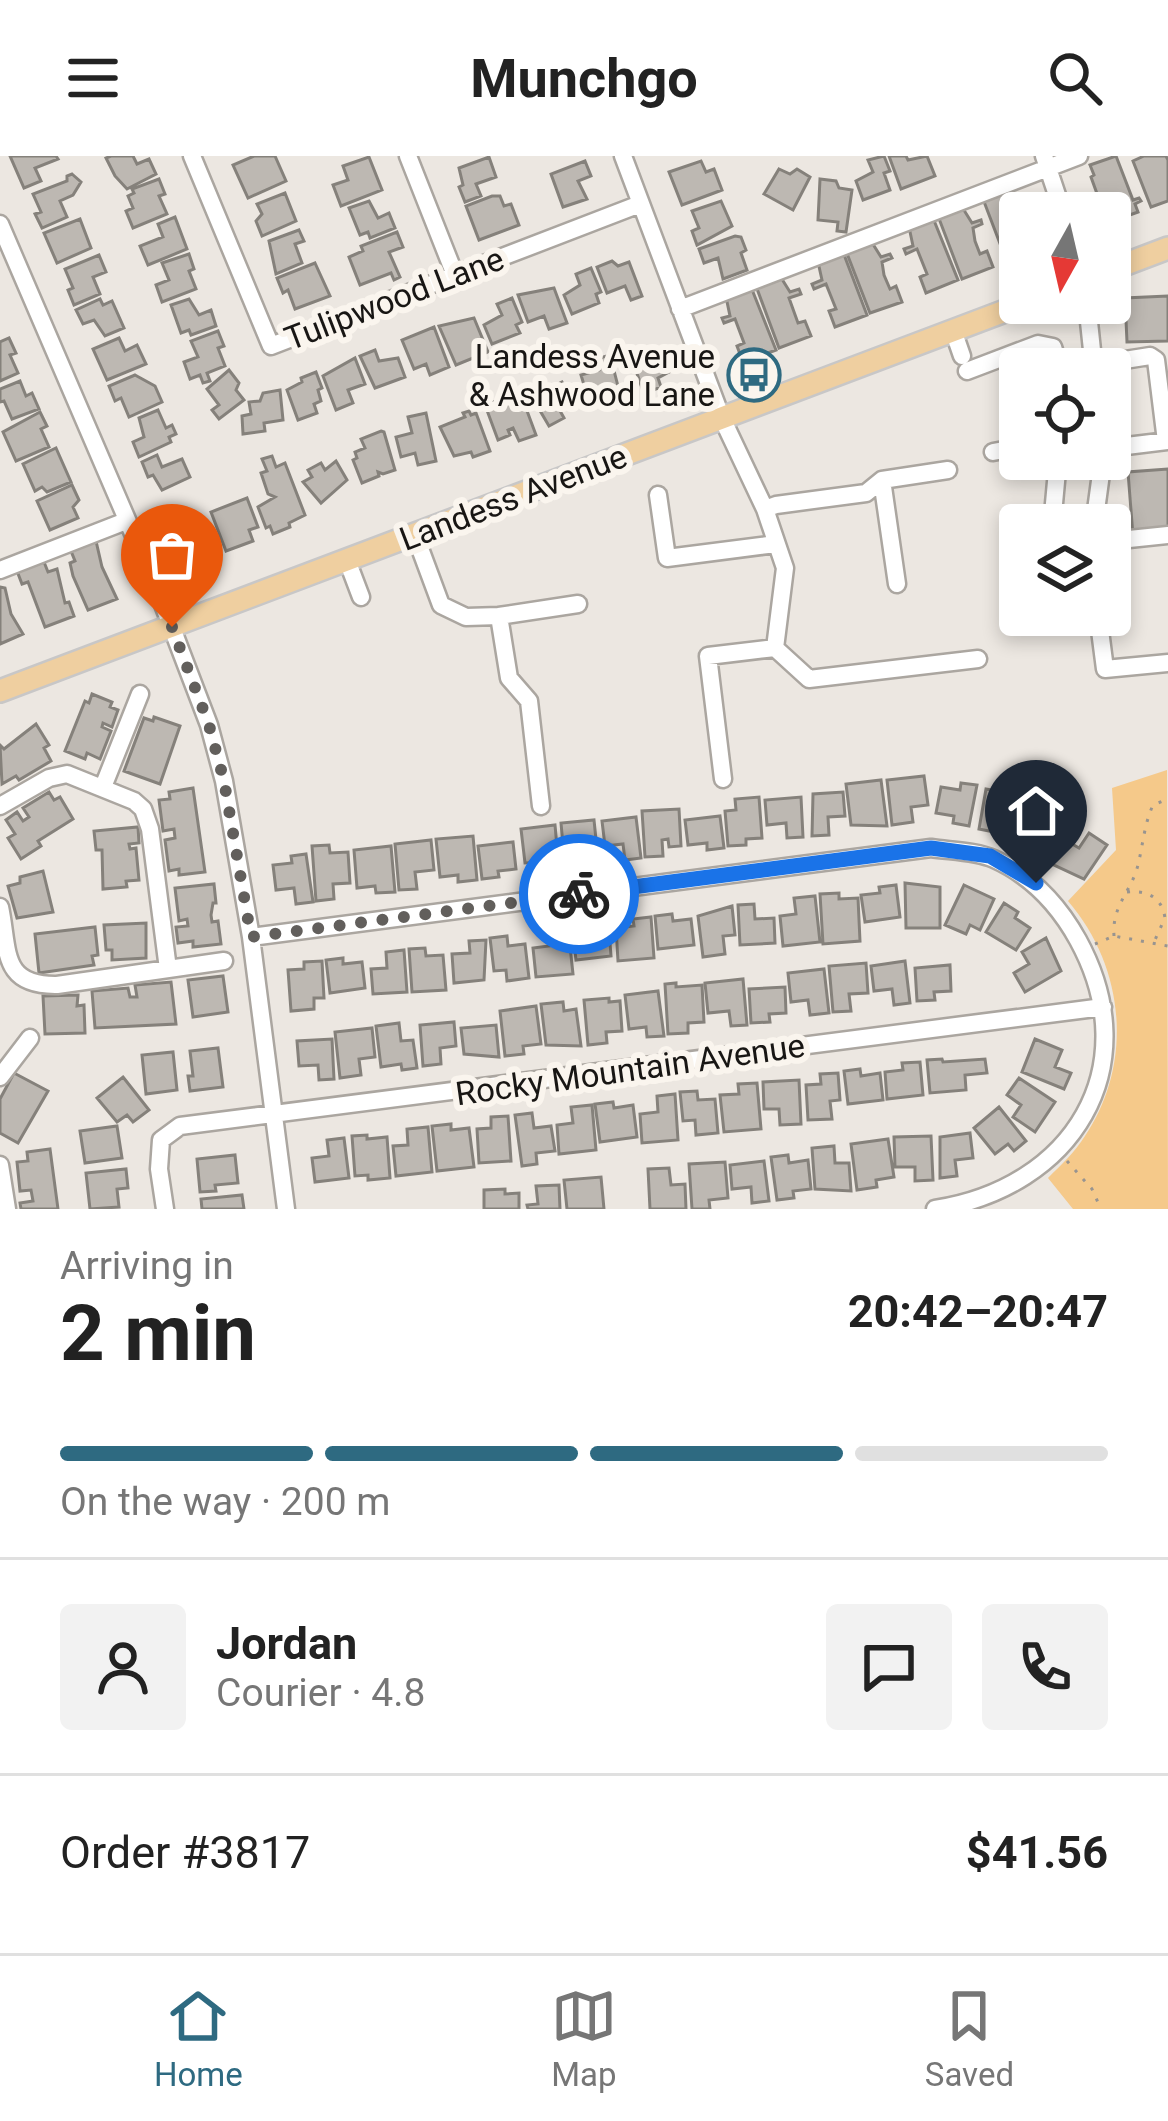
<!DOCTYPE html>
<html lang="en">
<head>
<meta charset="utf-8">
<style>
	:root { --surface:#fff; --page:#f2f2f2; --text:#222; --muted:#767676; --line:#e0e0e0; --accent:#2e6a81 }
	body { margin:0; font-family:Roboto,sans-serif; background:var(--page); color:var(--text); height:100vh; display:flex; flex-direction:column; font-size:45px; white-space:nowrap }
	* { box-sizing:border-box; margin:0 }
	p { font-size:39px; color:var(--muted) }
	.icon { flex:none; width:66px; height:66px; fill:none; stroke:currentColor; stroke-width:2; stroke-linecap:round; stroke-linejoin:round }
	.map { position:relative; height:1053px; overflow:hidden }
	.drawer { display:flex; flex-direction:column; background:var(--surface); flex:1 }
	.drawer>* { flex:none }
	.needle { width:78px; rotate:188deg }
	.buttons { position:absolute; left:999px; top:36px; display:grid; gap:24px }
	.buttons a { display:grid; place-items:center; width:132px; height:132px; border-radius:12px; background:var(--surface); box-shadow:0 6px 18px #0003; font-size:60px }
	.pin { position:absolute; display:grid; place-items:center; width:102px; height:102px; color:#fff; margin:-123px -51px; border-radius:50% 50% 50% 0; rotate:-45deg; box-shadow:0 0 12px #0007 }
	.pin .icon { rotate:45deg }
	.courier { position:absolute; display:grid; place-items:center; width:120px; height:120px; margin:-60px; border:9px solid #1a73e8; border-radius:50%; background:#fff; color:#222; box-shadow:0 3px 15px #0007 }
	.overview em { font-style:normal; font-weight:700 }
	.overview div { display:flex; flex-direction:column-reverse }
	.overview { display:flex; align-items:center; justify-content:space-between; height:204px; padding:0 60px }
	h1 { font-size:78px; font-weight:700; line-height:90px }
	.bar { display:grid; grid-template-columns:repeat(4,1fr); gap:18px 12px; align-content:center; height:144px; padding:0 60px }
	.bar i { height:15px; border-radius:9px; background:var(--line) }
	.bar .active { background:var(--accent) }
	.bar p { grid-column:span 4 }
	.line { display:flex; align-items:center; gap:30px; padding:0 60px; border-top:3px solid var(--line) }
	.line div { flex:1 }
	.round { display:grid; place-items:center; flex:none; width:126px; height:126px; border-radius:12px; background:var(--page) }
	header { display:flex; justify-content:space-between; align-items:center; height:156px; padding:0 60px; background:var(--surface); font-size:54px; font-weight:700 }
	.menu { display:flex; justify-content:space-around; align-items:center; height:168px; border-top:3px solid var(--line); background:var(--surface); font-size:33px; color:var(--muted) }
	.menu a { display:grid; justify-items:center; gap:6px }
	.menu .active { color:var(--accent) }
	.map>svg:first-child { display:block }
	.green { fill:#f5c98a }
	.building { fill:#bdb8b2; stroke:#85817b; stroke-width:3 }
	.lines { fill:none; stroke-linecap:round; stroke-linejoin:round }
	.minor-casing { stroke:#aba6a0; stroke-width:21 }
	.major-casing { stroke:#c8c7c7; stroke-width:26 }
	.path { stroke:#989490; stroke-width:3; stroke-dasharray:3 9; stroke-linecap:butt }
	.minor { stroke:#fff; stroke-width:16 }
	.major { stroke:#efcfa0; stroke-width:21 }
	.done { stroke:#625f5c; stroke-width:12; stroke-dasharray:0 21.6 }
	.route { stroke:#1a73e8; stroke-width:15 }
	.labels { text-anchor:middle; stroke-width:12; stroke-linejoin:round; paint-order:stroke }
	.street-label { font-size:33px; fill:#181614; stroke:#faf5ee }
	.poi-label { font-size:33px; fill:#181614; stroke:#faf5ee; text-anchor:end }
</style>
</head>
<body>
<header><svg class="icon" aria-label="menu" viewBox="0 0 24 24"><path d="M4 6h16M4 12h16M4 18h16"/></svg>Munchgo<svg class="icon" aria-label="search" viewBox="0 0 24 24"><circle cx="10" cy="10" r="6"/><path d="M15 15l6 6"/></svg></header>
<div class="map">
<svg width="1168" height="1053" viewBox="0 0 1168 1053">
	<rect width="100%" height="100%" fill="#ece7e1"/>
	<path class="green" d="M1167 614 1168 1053H1073L1048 1022C1061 1009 1075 996 1085 980 1134 907 1125 811 1068 745L1116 694 1112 632Z"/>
	<path class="building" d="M10 0H56L58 3 35 12 41 25 24 32Z
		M111 0H133L137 8 149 3 156 18 127 33 115 20 106 2Z
		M254 0H275L286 25 248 42 233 9Z
		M884 0 890 15 884 17 890 34 863 44 856 25 873 16 868 4Z
		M889 0H906L908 4 927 0 935 20 901 33Z
		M1116 0 1133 44 1139 42 1141 45 1135 48 1138 56 1110 66V57H1104L1091 21 1094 19 1090 9Z
		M1144 0H1166L1168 4V45L1151 51 1133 5Z
		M369 1 382 34 341 50 333 29 348 24 343 10Z
		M489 1 496 21 476 28 481 40 465 46 459 31 463 29 459 12Z
		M585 5 591 20 578 25 587 43 563 51 551 18Z
		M701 5 706 16 714 13 722 34 682 49 669 16Z
		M779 13 790 18 797 13 810 21 793 54 764 38Z
		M72 18 81 26 73 39 60 45 67 61 42 72 35 58 41 56 33 38 67 25V20Z
		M159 23 165 38 159 40 167 58 133 72 126 55 133 52 128 40 134 37 132 33Z
		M820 23 836 25 839 32 852 34 846 76 837 75 838 66 818 64Z
		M1008 34 1018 50 1026 47 1028 51 1019 55 1020 101 1007 106 983 43Z
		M285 37 296 65 262 80 256 65 262 58 257 48Z
		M492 40H500L504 50 511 48 519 69 479 84 466 50Z
		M369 45 378 62 389 57 395 72 370 82 368 76 360 79 349 52Z
		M721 45 732 70 697 89 692 75 699 72 692 55Z
		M962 51 972 67 981 64 982 68 973 72 975 85 980 98 987 95 993 111 962 123 938 60Z
		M175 61 187 93 148 109 140 90 163 81 158 68Z
		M933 62 958 124 926 137 920 121 927 118 917 93 906 98 904 93 913 90 909 71Z
		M80 63 91 92 57 107 44 77Z
		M299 74 304 85 295 88 302 107 276 118 269 85Z
		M397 76 403 91 389 96 400 121 394 124 391 117 360 129 349 101 363 95 361 90Z
		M735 80 741 81 746 94 741 97 747 114 723 123 718 102 704 107 699 93Z
		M871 85 881 101 890 98 892 102 882 106 884 119 890 133 896 130 902 146 870 157 846 95Z
		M843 96 867 159 835 171 829 155 836 153 826 128 814 133 812 128 822 124 818 106Z
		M189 98 194 113 189 115 196 133 162 146 156 129 169 124 162 107Z
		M99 99 106 116 93 121 100 138 74 149 68 134 73 132 65 113Z
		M612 105 618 110 629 106 642 140 631 144 625 130 607 137 597 111Z
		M315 107 330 140 295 153 288 134 283 137 277 122Z
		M591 112 601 136 596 138 599 147 572 158 564 139 580 129 576 118Z
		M780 120 790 136 799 133 801 138 789 142 798 167 805 165 811 180 779 192 756 130Z
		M751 131 776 194 743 206 737 190 744 187 735 163 724 167 722 162 730 160 726 141Z
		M554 132 567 167 549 173 544 160 528 166 518 139Z
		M1168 140V185L1127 186 1125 142Z
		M512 142 522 166 516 169 520 177 492 188 484 169 502 159 497 148Z
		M100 143 103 149 112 145 124 172 105 180 94 164 83 168 76 154Z
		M189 143 199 159 211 154 216 170 191 179 189 174 181 177 171 149Z
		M474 162 488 196 456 209 439 170Z
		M434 171 449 211 430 219 426 208 414 213 402 184Z
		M218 175 224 190 218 192 225 210 207 217 210 225 203 227 200 219 190 223 184 206 198 201 191 185Z
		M9 182 16 197 10 199 18 217 0 225V186Z
		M119 182 125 195 137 189 146 208 107 224 93 193Z
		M645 191 649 201 664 195 671 215 658 222 661 231 644 238 630 197Z
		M375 194 379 205 398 202 405 221 375 232 360 200Z
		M610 199 621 242 605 246 601 235 587 239 581 219 599 214 596 203Z
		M355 202 365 228 348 234 353 247 336 254 323 220Z
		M229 214 239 227 236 234 244 244 219 263 212 254 219 249 207 233Z
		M316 216 322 232 318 234 321 245 314 248 317 257 298 264 287 234 302 226 301 222Z
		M135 219 155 230 162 246 129 261 121 242 115 245 109 230Z
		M20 225 26 240 32 237 39 253 12 263 4 245 0 246V233Z
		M562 226 572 244 559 253 564 262 549 270 532 241Z
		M280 234 283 264 264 267 265 275 243 278 242 260 251 258 249 246 260 245 263 237Z
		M520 236 536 279 519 285 513 272 508 274 510 279 498 284 485 249Z
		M158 254 166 272 172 269 176 278 169 281 171 286 139 301 133 286 144 281 139 262Z
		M469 255 471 259 476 257 490 295 473 301 471 296 454 300 440 271 465 261 463 257Z
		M40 256 47 270 41 273 49 291 16 305 3 276Z
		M426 257 436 305 418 309 415 297 401 301 396 281 412 277 408 261Z
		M381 275 384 276 395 314 383 318 378 316 379 320 362 327 353 304 357 302 355 296 365 292 361 283Z
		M56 292 71 326 47 336 42 331 35 335 23 308Z
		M157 299 162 311 182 303 190 321 162 334 153 319 148 321 142 306Z
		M272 300 276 311 285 307 305 359 289 367 290 371 273 378 270 370 266 372 258 351 275 341 268 338 261 317 267 315 262 303Z
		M336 305 347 324 321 347 303 326 312 321 308 314 321 307 325 314Z
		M1168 313V377L1133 380 1128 316Z
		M72 329 79 344 73 351 78 362 50 374 37 345Z
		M247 342 258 371 249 374 253 385 226 395 211 356Z
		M195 361 212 401 196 407 193 399 177 402 171 389 165 392 162 385 169 382 165 374Z
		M96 385 102 411 117 443 88 454 73 420 70 407 75 405 71 395Z
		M44 406 48 416 57 413 65 447 69 446 74 460 45 471 28 426 22 428 17 415Z
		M0 431 5 432 11 458 23 478 0 488Z
		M92 538 112 546 110 551 118 554 112 571 103 567 102 571 111 575 100 603 87 597 85 603 65 595 85 545 89 547Z
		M154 561 180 570 160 628 124 615 144 562 153 565Z
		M36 568 49 589 44 592 51 605 19 624 16 620 2 628 0 589 4 593Z
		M924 620 928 649 911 651 913 666 892 669 887 624Z
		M881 624 887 670 851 669 846 628Z
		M961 627 977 629 969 670 953 667 954 660 936 657 941 631 960 634Z
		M193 632 205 716 179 719V713L169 715 165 684 175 682 174 673 163 675 159 644 170 643 169 636Z
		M986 633 1021 639 1016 664 997 661 994 676 979 673Z
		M49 636 54 644 60 641 73 663 38 685 41 690 21 703 8 682 15 678 6 664 17 656 23 665 29 661 23 652Z
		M843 636 845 660 828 661 829 679 812 680 813 638Z
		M759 641 762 682 746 683V689L728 690 725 655 736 654 735 643Z
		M801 641 803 681 787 682 786 667 767 669 765 644Z
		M1036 645 1068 660 1048 703 1031 695 1039 678 1023 671Z
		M679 653 681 690 669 691 668 683 662 684 663 700 645 701 642 655Z
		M720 660 724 692 707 694V687L688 689 685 664Z
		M636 661 641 702 625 704 623 688 605 690 602 665Z
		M594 664 598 703 581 705 582 711 565 712 561 667Z
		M555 669 559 713 543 715 542 706 525 707 521 673Z
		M138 671 139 687 129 688 130 693 136 692 139 724 126 725 127 731 103 733 102 694H96L94 675Z
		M1089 677 1107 689 1084 723 1052 708 1067 685 1079 692Z
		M473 680 477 724 458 726V719L440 721 436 683Z
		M431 684 434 714 415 716 417 733 399 734 395 688Z
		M513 686 516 713 498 715 499 721 482 723 478 690Z
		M329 689 330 697 348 696 350 727 333 728 334 743 316 745 312 690Z
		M391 690 395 736 376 737 375 730 357 732 354 694Z
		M306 698 313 746 296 748 294 732 276 734 273 709 292 707 291 700Z
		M43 715 53 756 17 762 8 730 20 727V721Z
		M905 727 940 731V772H906Z
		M214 728 216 747H213L211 759 212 766 218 765 221 788 193 791V785L178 787 176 771 188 770 187 763 179 765 175 732Z
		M896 729 900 761 865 766 861 739 880 737 879 731Z
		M964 729 994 743 980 774 970 769 966 778 945 769Z
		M839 737V743L858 742 860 785 823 788 820 738Z
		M815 740 820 786 783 790 780 760 796 758 794 742Z
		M1004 747 1018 756 1015 762 1030 772 1016 794 986 776Z
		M754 748 755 763 774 762 775 787 740 789 738 749Z
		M732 750 735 779 723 780 725 798 703 801 698 760Z
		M672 758 673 765 691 763 694 789 658 793 655 760Z
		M651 761 654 802 618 805 616 772 634 770 633 763Z
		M146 767V802L112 804V794H106L104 769Z
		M589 770V775L609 774 611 800 576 804 572 771Z
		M95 771 98 799 92 800 94 809 39 817 35 778Z
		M568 772 573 818 536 821 533 792 549 790 548 774Z
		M507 780 508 790 525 788 529 822 507 825 506 814 494 815 490 782Z
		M1046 782 1061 815 1025 836 1014 817 1029 808 1022 796Z
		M486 784 484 824 454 827 452 798 470 797 469 785Z
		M425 792 426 800 443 799 446 834 412 836 409 793Z
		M404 794 407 836 373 838 371 813 387 812 386 796Z
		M343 802V808L362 806 365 832 330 837 326 804Z
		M322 805 324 842H314V853L291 855 288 814 304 813V806Z
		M905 805 910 847 894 849 892 833 874 835 871 810Z
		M866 807 868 837 849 838 851 855 833 856 829 810Z
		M950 809 951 835 934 836 935 844 917 845 915 812Z
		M824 813 829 857 810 859 808 844 791 846 788 817Z
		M223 820 228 856 193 861 188 824Z
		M743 823 747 869 731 870 729 855 708 857 705 827Z
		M171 826 176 868 95 872 92 835 128 832 130 841H137L135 829Z
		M676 827V831L702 829 704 866 688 867V877L668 878 665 828Z
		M785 831 786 857 769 858 770 866 751 867 749 833Z
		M658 835 664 880 647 881 646 871 629 873 625 839Z
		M78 839 77 850 84 849 85 877 45 878 43 840Z
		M609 842V846L620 845 622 875 606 876 607 887 588 889 584 844Z
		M563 846 564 855 576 853 581 890 546 889 541 848Z
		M536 850 541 888 523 890 524 898 505 900 500 855Z
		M454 866 456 890 440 892 441 908 423 910 420 869Z
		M399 867 401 885 413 884 417 912 402 914 401 908 381 911 376 870Z
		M496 869 499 901 464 898 461 872Z
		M372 872 375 901 359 903 361 919 340 922 335 876Z
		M332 883 334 923 319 924 318 909 299 910 297 885Z
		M1035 883 1062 894 1055 911 1071 917 1064 933 1022 916Z
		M218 892 223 931 190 935 188 920H193L190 895Z
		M173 896 177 934 146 938 142 899Z
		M942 903 943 906 985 903 987 917 965 919 966 934 930 937 927 904Z
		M920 906 923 939 887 943 885 916 903 914 902 907Z
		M860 913 861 920 880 917 883 944 848 948 844 915Z
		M14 917 48 935 18 987 0 977V943Z
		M838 917 840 944 830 945 832 963 808 964 806 929 821 928 820 918Z
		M123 921 149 954 133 966 127 959 117 966 97 942Z
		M1019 922 1055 946 1035 976 1013 961 1021 949 1007 939Z
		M799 924 801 968 780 969 779 953H764L763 926Z
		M757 927 761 973 724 976 720 939 739 938 738 928Z
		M697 935 698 944 715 943 718 977 696 979 695 964 683 965 680 936Z
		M675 938 678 984 642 987 640 958 658 956 657 940Z
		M613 946 614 952 633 949 637 981 600 986 595 948Z
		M592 949 596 994 559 998 557 969 573 967 571 951Z
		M999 951 1026 985 1014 995 1008 988 995 998 974 972Z
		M532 957 534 972 551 970 555 995 536 997 537 1008 522 1010 515 959Z
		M508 960 511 1005 479 1007 477 973 491 972V961Z
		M451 968V974L469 972 474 1011 437 1015 432 970Z
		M117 970 122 1002 85 1007 80 975Z
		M428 971 432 1016 396 1020 393 990 408 989 407 973Z
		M970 977 973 1002 955 1004 957 1020 940 1022V981Z
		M367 979V983L387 981 390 1022 368 1024V1019L355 1020 352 980Z
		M931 980 933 1024 915 1025V1011H895L894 981Z
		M344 982 349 1022 315 1026 312 1002 329 1000 327 984Z
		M888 983 894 1021 876 1024 877 1031 857 1034 851 988Z
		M834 990 835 1007H849L851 1035 815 1033 812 992Z
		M50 993 58 1053H21L20 1047 33 1045 31 1034 20 1035 17 1006 28 1005 27 996Z
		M235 999 238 1027 215 1029 216 1035 200 1036 197 1003Z
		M788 999 789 1007 808 1004 811 1033 793 1035 794 1042 777 1044 771 1001Z
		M764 1005 769 1045 752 1047 751 1031 732 1033 730 1009Z
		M725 1006 728 1042 709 1044 710 1053H692L689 1008Z
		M669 1012 671 1029 685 1028 686 1053H650L648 1013Z
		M126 1013 128 1032 117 1033 119 1051 90 1053 86 1017Z
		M601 1021 604 1053H567L564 1024Z
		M559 1029 560 1053H528L527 1049 538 1048 536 1030Z
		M505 1033V1038L519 1037V1053H484V1034Z
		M242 1039 244 1053H202L201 1043Z"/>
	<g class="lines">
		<g class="minor-casing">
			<path id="minor" d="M192 0 271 190 640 48
				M408 0 455 119
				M623 0 721 260 765 353 785 412 775 492
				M1044 0 1063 57
				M0 68 159 438 209 569 224 625 251 781 286 1053
				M1087 147 1094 213
				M680 153 1079 0
				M953 174 962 200
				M1093 209 1150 200 1156 204 1166 285
				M967 215 1038 188 1053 191 1060 213
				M1110 292 1168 285
				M993 296 1020 291
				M1027 303H1046
				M882 324 897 428
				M658 339 667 402 776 388
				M765 353 776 349 866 337 882 324 948 314
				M1052 369 1057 315
				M1094 369 1103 303
				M415 379 441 449 466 461 499 460 509 522 529 545 541 650
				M1110 385 1168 379
				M347 404 361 441
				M0 414 126 365
				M1098 459 1105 513 1168 507
				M499 460 578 448
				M723 623 708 500 775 492 809 523 978 503
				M103 631 140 538
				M0 650 49 622 67 618 134 645 143 653 150 673 168 813
				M0 751C9 793 0 830 57 829L224 805
				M251 781 931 692C951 695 976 695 994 703 1032 720 1058 748 1078 784 1148 912 1072 1032 935 1053
				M0 921 30 882
				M0 1009 7 1053
				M165 1053 159 1013 161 984 180 970 1103 851"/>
		</g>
		<g class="major-casing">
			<path id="major" d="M1110 114 1168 92
				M0 535 1026 147"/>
		</g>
		<path class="path" d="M1127 736C1147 734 1162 741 1165 762L1154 786
			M1114 780C1112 752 1127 740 1136 716 1143 693 1143 671 1153 649L1168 643
			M1095 788 1114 780 1168 790
			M1067 1005 1092 1033 1101 1053"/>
		<use href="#minor" class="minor"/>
		<use href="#major" class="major"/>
	</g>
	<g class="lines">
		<path class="done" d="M172 471 209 569 224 625 251 781 579 738"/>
		<path class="route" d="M579 738 931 692 990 700 1036 727"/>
	</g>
	<defs>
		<g id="bus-ring" transform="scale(2.7)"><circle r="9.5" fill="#faf5ee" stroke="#2e6a81" stroke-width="1.5"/><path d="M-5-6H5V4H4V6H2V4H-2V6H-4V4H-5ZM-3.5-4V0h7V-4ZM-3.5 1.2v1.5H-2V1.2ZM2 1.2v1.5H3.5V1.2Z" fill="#2e6a81"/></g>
	</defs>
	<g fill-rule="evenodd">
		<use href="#bus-ring" x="754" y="219"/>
	</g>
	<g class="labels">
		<g class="street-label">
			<text transform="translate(394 142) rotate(-21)" y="12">Tulipwood Lane</text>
			<text transform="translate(513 341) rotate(-21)" y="12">Landess Avenue</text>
			<text transform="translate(630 913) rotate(-8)" y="12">Rocky Mountain Avenue</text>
		</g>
		<g class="poi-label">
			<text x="715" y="212">Landess Avenue<tspan x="715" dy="38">&amp; Ashwood Lane</tspan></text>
		</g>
	</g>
</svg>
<div class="buttons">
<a><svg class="needle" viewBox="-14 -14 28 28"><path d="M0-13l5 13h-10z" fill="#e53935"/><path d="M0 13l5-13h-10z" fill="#767676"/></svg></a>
<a><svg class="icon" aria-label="locate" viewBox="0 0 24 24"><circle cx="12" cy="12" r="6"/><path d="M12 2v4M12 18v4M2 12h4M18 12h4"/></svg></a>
<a><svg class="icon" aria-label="layers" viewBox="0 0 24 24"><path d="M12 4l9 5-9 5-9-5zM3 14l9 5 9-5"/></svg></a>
</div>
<div class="pin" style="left:172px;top:471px;background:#ea580c"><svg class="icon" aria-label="bag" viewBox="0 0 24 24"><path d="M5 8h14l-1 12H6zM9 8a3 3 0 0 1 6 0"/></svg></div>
<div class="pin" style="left:1036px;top:727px;background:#1f2937"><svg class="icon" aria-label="home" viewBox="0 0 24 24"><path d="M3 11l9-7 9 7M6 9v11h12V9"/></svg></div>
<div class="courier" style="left:579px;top:738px"><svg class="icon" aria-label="bike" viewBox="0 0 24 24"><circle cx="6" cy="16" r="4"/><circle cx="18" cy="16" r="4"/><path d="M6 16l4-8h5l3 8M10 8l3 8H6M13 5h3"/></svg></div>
</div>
<section class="drawer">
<div class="overview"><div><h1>2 min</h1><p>Arriving in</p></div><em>20:42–20:47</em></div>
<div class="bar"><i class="active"></i><i class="active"></i><i class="active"></i><i></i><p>On the way · 200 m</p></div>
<div class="line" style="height:216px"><a class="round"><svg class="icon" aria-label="person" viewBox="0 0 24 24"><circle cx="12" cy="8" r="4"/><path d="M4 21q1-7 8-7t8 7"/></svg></a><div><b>Jordan</b><p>Courier · 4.8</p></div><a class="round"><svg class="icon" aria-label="chat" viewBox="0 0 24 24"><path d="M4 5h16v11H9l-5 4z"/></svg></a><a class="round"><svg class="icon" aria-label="phone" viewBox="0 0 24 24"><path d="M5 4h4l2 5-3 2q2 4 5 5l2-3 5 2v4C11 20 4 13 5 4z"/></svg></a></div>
<div class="line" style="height:156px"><div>Order #3817</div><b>$41.56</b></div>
</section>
<nav class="menu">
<a class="active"><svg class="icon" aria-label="home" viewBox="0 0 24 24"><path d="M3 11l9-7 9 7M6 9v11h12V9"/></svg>Home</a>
<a><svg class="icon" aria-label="map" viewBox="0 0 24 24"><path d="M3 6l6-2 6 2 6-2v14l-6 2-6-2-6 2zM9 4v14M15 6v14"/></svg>Map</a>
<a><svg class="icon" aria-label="saved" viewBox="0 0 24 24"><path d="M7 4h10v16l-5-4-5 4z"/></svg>Saved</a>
</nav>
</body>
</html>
